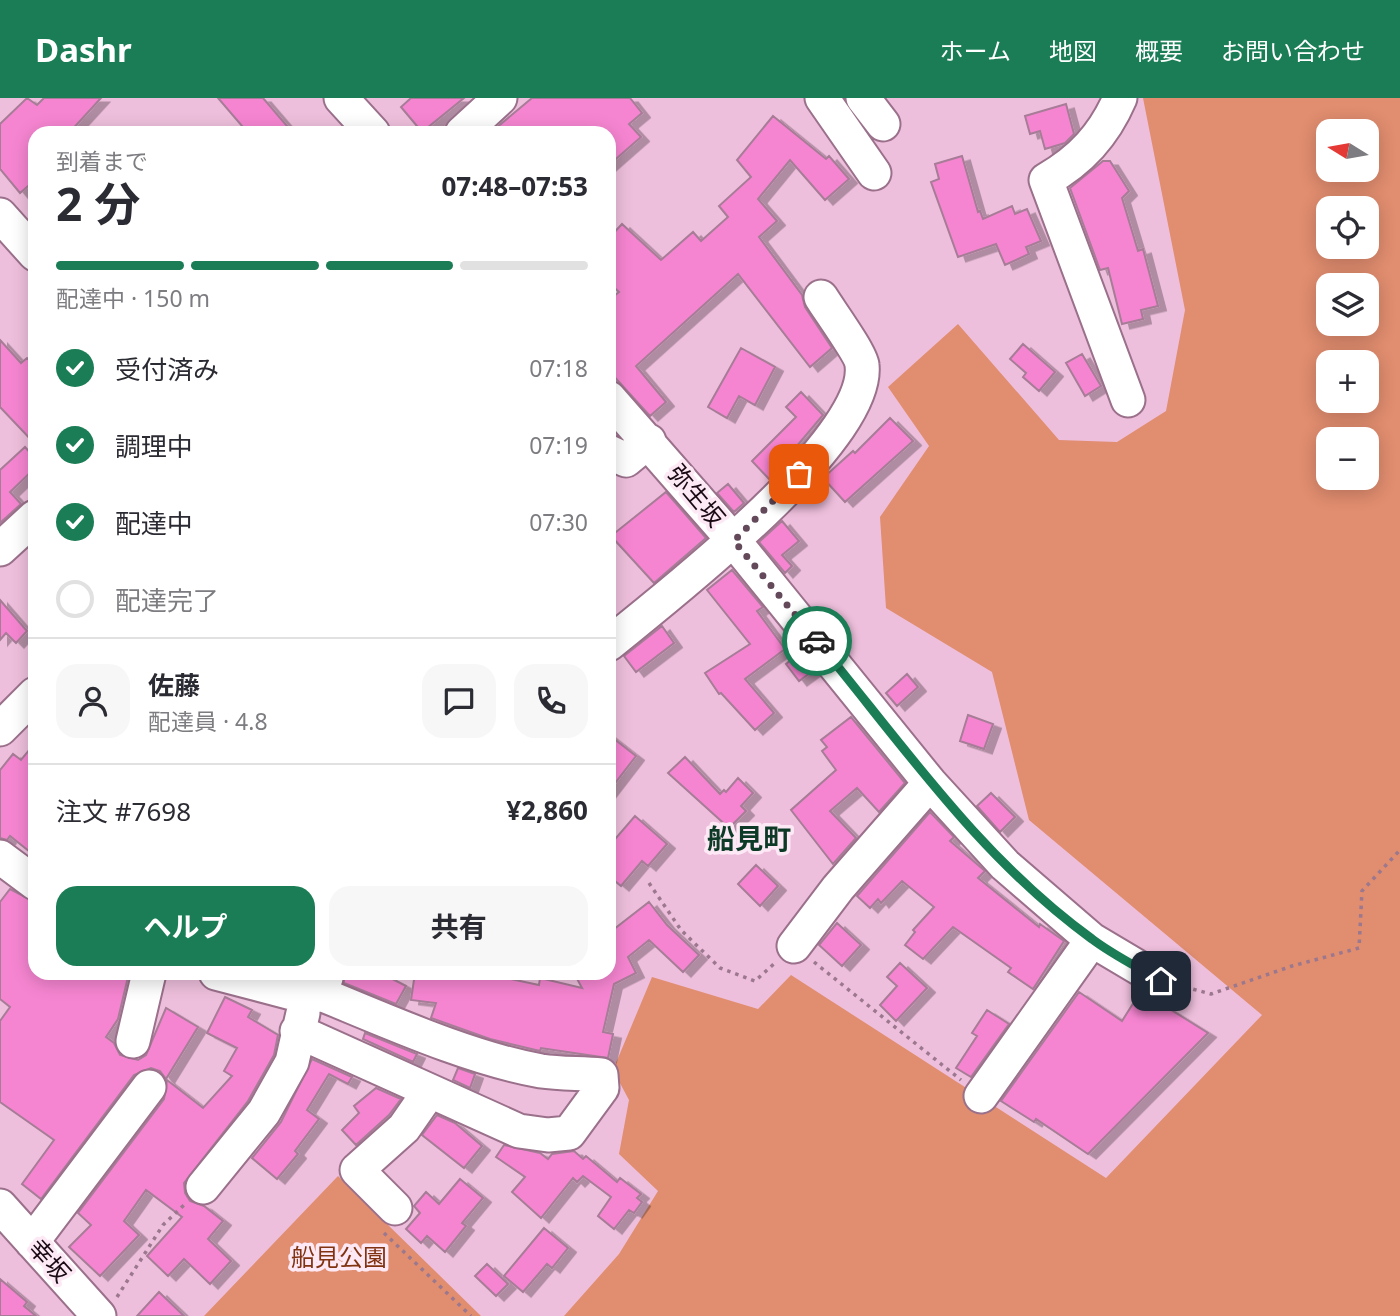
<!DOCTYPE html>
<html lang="ja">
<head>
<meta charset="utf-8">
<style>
	:root { --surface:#fff; --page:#f7f7f7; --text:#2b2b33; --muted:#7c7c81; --line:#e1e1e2; --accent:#1a7d55 }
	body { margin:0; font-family:"Noto Sans","Noto Sans JP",sans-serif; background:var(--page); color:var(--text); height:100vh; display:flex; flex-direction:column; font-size:26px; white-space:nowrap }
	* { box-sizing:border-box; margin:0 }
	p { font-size:23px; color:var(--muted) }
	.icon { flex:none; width:38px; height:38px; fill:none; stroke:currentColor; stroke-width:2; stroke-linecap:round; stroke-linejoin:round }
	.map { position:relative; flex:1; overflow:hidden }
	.drawer { position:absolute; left:28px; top:28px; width:588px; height:854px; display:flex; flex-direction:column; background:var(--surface); border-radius:21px; box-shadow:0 4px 18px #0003 }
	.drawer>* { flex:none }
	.needle { width:46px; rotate:281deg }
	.fabs { position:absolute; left:1316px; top:21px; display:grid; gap:14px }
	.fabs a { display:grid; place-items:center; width:63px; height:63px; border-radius:14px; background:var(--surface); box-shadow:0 4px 18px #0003; font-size:35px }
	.pin { position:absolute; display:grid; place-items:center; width:60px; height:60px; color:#fff; margin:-30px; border-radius:14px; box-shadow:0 4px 10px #0006 }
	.courier { position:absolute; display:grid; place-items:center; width:70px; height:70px; margin:-35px; border:5px solid #1a7d55; border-radius:50%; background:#fff; color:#222; box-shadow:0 2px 9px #0007 }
	.overview em { font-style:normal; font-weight:700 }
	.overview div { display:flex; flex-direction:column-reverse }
	.overview { display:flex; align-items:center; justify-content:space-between; height:119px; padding:0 28px }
	h1 { font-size:46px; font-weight:700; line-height:52px }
	.bar { display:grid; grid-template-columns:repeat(4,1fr); gap:10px 7px; align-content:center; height:84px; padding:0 28px }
	.bar i { height:9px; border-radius:5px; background:var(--line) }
	.bar .active { background:var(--accent) }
	.bar p { grid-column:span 4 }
	.line { display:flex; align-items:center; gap:18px; padding:0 28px; border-top:2px solid var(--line) }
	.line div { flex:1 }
	.round { display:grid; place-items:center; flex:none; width:74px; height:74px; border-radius:21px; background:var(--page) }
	ol { padding:0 28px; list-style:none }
	li { display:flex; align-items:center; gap:21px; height:77px }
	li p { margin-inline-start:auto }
	li .icon { padding:7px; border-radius:50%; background:var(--accent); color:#fff; stroke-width:4 }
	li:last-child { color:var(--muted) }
	li i { width:38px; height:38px; border:4px solid var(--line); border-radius:50% }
	.cta { display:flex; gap:14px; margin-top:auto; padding:14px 28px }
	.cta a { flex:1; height:80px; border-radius:21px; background:var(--accent); color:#fff; font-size:28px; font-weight:700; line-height:80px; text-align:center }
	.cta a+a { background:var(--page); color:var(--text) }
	header { display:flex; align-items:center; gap:42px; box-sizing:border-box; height:98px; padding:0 35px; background:var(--accent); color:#fff }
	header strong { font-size:33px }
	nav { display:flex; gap:38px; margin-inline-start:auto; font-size:24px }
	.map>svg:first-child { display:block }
	.green { fill:#e18d6f; fill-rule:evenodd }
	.building { fill:#f685d1; stroke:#a77c97; stroke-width:2; filter:url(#shadow) }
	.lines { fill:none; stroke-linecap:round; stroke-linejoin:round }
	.minor-casing { stroke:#9a708b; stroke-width:37 }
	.path { stroke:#9b788e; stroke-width:3.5; stroke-dasharray:3.5 5; stroke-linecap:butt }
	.minor { stroke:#fff; stroke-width:33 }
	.done { stroke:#634959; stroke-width:7; stroke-dasharray:0 12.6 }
	.route { stroke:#1a7d55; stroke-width:9 }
	.labels { text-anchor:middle; stroke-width:7; stroke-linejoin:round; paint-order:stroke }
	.street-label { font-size:24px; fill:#180913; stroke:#fde9f5 }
	.park-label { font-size:24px; fill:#803211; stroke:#fde9f5 }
	.quarter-label { font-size:28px; font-weight:bold; fill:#0d3a27; stroke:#fde9f5 }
</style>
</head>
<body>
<header>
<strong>Dashr</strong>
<nav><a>ホーム</a><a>地図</a><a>概要</a><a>お問い合わせ</a></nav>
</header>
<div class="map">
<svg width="1400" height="1218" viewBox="0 0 1400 1218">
	<defs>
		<filter id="shadow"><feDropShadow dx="8" dy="4.5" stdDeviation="0" flood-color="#0004"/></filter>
	</defs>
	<rect width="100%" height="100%" fill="#eebfdc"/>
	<path class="green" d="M1143 0H1400V1218H564L619 1156 658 1093 619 1056 629 1002 613 972 652 879 758 911 791 877 1106 1080 1262 917 1029 722 992 574 886 510 880 419 929 348 888 289 958 226 1059 342 1117 344 1166 313 1185 212ZM1328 33H1367V72H1328ZM1328 110H1367V149H1328ZM1328 187H1367V226H1328ZM1328 264H1367V303H1328ZM1328 341H1367V380H1328Z
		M338 1078 481 1218H204Z"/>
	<path class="building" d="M27 0 37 7 44 0H101L69 35H35V82L20 95 0 71V26Z
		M218 0H263L293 35H248Z
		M411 0H464L422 34 401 9Z
		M532 0H630L642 15 629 26 641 39 609 67V35H490Z
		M1066 6 1074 36 1065 45 1045 51 1040 33 1030 36 1025 18Z
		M773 18 826 61 829 58 849 81 825 102 790 62 758 101 777 123 759 139 802 197 805 209 832 250 810 269 738 176 636 268 666 304 650 318 609 273V202L619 194 609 185V140L622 126 661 162 693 134 701 143 728 119 719 108 751 79 737 62Z
		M962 58 978 114 980 113 983 121 1012 108 1015 116 1027 111 1041 143 1026 149 1029 156 1005 167 996 146 958 159 931 84 939 81 935 66Z
		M1103 63H1110L1129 93 1122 100 1138 153 1143 151 1158 208 1141 212 1143 221 1122 226 1108 170 1100 172 1070 90Z
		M0 242 21 265 27 260 35 268V346L0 309Z
		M1023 246 1055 274 1039 293 1023 279 1026 275 1010 261Z
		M741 250 775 269 755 307 739 298 727 320 708 309Z
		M1082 256 1101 288 1085 298 1066 265Z
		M801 294 823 317 769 381 752 363 796 319 786 309Z
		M890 320 913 343 845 404 823 380 853 353 855 355Z
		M25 349 35 360V370L10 394 21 406 0 425V372Z
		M728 386 744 405 734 414 717 395Z
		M666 394 706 440 654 485 611 438Z
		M782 423 799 443 782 457 792 468 785 475 759 444Z
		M732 472 763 509 757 513 785 551 745 581 774 615 755 632 721 595 719 596 705 575 750 546 707 492Z
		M0 502 27 533 16 545 6 535 0 542Z
		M662 528 674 545 636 574 624 558Z
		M800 555 814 572 799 583 786 566Z
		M907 576 918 589 897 608 886 595Z
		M968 617 993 626 984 651 960 643Z
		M851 619 905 685 879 714 857 690 830 713 856 740 833 766 791 712 836 672 822 653 827 649 821 642Z
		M609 637 636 658 609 693Z
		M35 645V758L10 738 7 742 0 740V672L13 656 21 662Z
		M685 659 720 696 724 692 726 694 738 680 753 695 741 708 746 713 729 730 668 675Z
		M991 695 1015 719 1000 734 977 708Z
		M930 714 954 739 950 743 985 773 978 780 1039 829 1040 826 1064 843 1033 891 1008 874 1011 870 953 829 923 861 905 847 915 834 913 832 934 809 902 783 881 805 878 801 870 810 857 798Z
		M635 718 667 746 648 768 642 763 621 788 609 778V748Z
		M756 767 778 788 760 808 738 786Z
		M10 791 35 804V875H123L128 879 118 921 106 939 114 945 120 957 138 962 146 957 166 910 198 929 166 981 160 973 151 970 134 977 41 1101 22 1086 54 1042 0 1004V923L10 909 0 901V804Z
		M649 804 667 827 699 857 683 874 649 842 628 859 636 875 614 886 603 934 613 936 608 960 541 950 540 953 490 941 431 920 436 905 411 902 415 875H483L539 887 540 880 582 890 574 875H609V835Z
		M837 825 861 847 842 868 819 847Z
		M900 865 927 890 896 923 880 907 897 888 887 879Z
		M344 875H381L406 888 396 906 344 885Z
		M1141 893 1208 935 1088 1056 1036 1021 1034 1024 1001 1003 1079 894 1122 923Z
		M225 899 252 912 248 919 278 937 274 957 248 1003 184 1085 185 1095 190 1103 204 1108 223 1123 208 1141 231 1163 210 1186 184 1161 168 1178 147 1158 182 1119 146 1092 124 1123 139 1137 100 1178 69 1149 91 1127 78 1115 164 1001 167 982 203 1010 232 978 224 973 237 950 207 935Z
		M987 912 1009 926 971 979 956 970 977 938 972 935Z
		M365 935 417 956 413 964 363 941Z
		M312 961 352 979 348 986 329 976 307 1012 319 1021 295 1053 298 1056 277 1081 252 1060 281 1024Z
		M458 970 475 976 470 990 453 982Z
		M376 990 401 1001 389 1017 356 1047 342 1032 359 1015 354 1008Z
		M437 1017 455 1025 482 1048 464 1070 422 1037Z
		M504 1047 540 1055 548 1061 552 1056 574 1053 583 1061 586 1058 617 1084 620 1080 641 1096 637 1100 642 1104 634 1115 629 1112 614 1131 598 1118 611 1099 583 1078 577 1084 573 1080 541 1120 512 1094 525 1079 496 1059Z
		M460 1081 483 1100 462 1125 466 1128 445 1154 427 1138 421 1145 406 1131 420 1115 414 1108 426 1094 439 1106Z
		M544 1130 568 1150 552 1170 547 1166 523 1194 504 1178Z
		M487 1166 508 1186 496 1198 475 1178Z
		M0 1181 27 1204 24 1208 36 1218H0Z
		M159 1194 184 1218H137Z"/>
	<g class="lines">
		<g class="minor-casing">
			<path id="minor" d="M341 0 373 35
				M822 0 874 75
				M863 0 883 26
				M1120 0C1104 37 1081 62 1046 82L1128 302
				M462 35 500 0
				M0 117 35 156
				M609 300 734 443 930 685 1005 767 1092 842 1161 883
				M609 354 626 362 649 343
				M0 451 35 419
				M609 546C665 500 871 342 862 267 861 256 829 212 821 199
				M0 631 35 596
				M0 759 35 785
				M794 848 838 790 930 685
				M216 875 311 900 326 880
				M297 933 519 1033 548 1037 569 1035 602 990 601 977C582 975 561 976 541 973 468 960 385 922 316 894
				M133 943 149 875
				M981 998 1092 842
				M203 1089 264 1014 292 964 303 915
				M0 1108 99 1218
				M395 1110 357 1072 404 1030 429 994
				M32 1144 149 989"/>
		</g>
		<path class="path" d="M649 785 681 832 720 870 755 883 776 864
			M814 864 961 982
			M1185 889 1211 896 1292 868 1359 850 1362 793 1400 752
			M384 1135 471 1218
			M117 1199 163 1127 184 1107"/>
		<use href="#minor" class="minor"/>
	</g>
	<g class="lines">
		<path class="done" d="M799 376 734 443 817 543"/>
		<path class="route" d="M817 543C903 647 981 761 1092 841 1113 857 1138 869 1161 883"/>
	</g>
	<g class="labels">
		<g class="street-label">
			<text transform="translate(696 398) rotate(50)" y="8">弥生坂</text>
			<text transform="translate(49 1163) rotate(48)" y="8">幸坂</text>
		</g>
		<g class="park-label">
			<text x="339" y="1168">船見公園</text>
		</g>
		<g class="quarter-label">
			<text x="749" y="751">船見町</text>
		</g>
	</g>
</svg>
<div class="fabs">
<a><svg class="needle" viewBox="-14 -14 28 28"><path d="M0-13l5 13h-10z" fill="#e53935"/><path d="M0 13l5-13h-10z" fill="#7c7c81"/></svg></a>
<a><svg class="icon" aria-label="locate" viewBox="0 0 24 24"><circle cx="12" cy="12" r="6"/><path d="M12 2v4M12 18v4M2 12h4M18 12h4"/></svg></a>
<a><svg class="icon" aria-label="layers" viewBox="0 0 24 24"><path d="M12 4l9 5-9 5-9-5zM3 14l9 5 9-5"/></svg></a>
<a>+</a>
<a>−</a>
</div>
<div class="pin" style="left:799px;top:376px;background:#ea580c"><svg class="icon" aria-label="bag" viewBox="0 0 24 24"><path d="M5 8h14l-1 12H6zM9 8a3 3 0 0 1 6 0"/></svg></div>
<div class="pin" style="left:1161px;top:883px;background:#1f2937"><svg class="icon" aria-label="home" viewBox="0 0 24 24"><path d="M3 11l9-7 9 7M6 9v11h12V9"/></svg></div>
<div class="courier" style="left:817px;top:543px"><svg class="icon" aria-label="car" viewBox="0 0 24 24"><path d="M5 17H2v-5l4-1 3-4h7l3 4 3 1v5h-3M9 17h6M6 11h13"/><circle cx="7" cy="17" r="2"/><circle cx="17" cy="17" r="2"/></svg></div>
<section class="drawer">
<div class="overview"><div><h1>2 分</h1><p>到着まで</p></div><em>07:48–07:53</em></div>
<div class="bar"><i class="active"></i><i class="active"></i><i class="active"></i><i></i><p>配達中 · 150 m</p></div>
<ol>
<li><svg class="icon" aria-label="check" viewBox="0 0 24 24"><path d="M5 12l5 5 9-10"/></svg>受付済み<p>07:18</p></li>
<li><svg class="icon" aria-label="check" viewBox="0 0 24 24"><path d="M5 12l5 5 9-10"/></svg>調理中<p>07:19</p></li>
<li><svg class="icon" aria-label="check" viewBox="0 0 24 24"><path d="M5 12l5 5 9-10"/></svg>配達中<p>07:30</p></li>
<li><i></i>配達完了</li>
</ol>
<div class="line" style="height:126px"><a class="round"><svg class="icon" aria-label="person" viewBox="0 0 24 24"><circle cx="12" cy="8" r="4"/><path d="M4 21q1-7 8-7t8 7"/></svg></a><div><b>佐藤</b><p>配達員 · 4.8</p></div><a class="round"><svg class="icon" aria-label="chat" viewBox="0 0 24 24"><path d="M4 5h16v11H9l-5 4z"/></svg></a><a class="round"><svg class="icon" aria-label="phone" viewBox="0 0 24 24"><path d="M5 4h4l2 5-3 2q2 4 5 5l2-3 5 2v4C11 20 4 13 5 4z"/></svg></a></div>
<div class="line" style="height:91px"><div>注文 #7698</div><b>¥2,860</b></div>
<div class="cta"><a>ヘルプ</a><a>共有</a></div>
</section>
</div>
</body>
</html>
